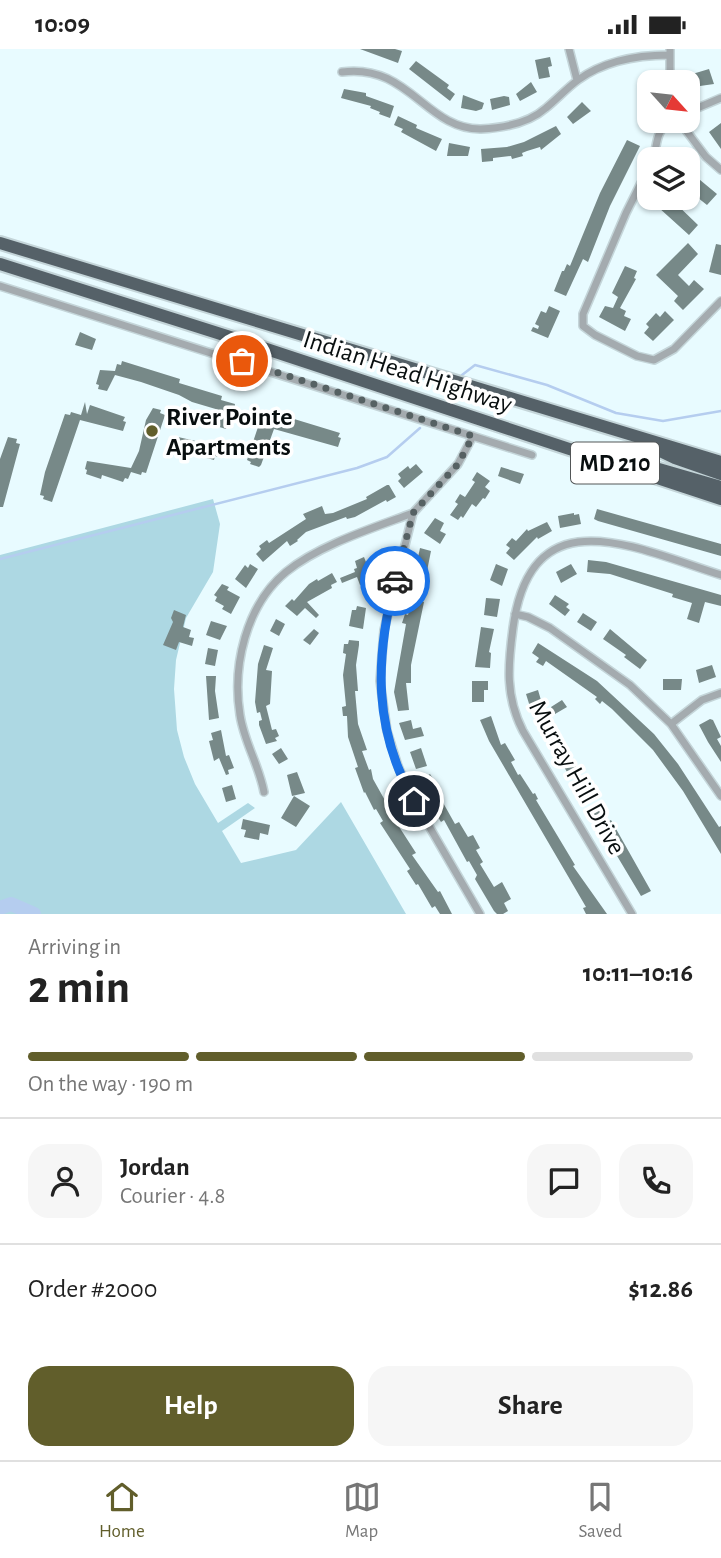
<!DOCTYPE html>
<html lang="en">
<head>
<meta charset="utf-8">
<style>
	:root { --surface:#fff; --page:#f6f6f6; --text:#222; --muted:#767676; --line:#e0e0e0; --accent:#615e2b }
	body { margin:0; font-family:"Alegreya Sans",sans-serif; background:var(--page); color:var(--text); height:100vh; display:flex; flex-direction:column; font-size:26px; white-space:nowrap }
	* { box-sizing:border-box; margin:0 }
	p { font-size:23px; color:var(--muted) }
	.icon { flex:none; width:38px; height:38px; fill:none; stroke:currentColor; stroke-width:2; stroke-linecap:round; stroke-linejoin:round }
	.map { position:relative; height:865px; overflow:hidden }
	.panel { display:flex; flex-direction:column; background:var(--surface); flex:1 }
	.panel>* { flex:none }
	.needle { width:46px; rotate:117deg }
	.buttons { position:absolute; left:637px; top:21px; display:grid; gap:14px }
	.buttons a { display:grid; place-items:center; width:63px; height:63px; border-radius:14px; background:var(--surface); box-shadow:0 2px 5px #0004; font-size:35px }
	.pin { position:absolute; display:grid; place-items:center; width:60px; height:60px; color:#fff; margin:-30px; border:4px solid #fff; border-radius:50%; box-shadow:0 2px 7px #0007 }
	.courier { position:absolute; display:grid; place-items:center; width:70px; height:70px; margin:-35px; border:5px solid #1a73e8; border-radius:50%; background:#fff; color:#222; box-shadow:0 2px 9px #0007 }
	.overview em { font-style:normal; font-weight:700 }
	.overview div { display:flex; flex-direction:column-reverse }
	.overview { display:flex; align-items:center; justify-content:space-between; height:119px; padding:0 28px }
	h1 { font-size:46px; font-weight:700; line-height:52px }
	.bar { display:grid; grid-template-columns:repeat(4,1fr); gap:10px 7px; align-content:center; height:84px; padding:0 28px }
	.bar i { height:9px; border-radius:5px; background:var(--line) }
	.bar .current { background:var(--accent) }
	.bar p { grid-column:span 4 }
	.line { display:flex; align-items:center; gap:18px; padding:0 28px; border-top:2px solid var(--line) }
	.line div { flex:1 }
	.round { display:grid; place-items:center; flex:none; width:74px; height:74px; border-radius:21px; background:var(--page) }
	.button { display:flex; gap:14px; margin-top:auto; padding:14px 28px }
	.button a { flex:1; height:80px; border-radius:21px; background:var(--accent); color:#fff; font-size:28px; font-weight:700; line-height:80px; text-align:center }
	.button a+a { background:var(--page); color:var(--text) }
	.status { display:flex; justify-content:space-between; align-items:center; height:49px; padding:0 35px; background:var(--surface); direction:ltr }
	.status svg { height:19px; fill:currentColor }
	.dock { display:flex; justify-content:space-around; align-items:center; height:98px; border-top:2px solid var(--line); background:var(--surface); font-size:19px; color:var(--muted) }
	.dock a { display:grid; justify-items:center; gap:4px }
	.dock .current { color:var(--accent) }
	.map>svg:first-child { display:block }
	.green { fill:#add8e3 }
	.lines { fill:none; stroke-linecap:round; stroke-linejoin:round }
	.stream { stroke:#b5cdef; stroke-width:2.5 }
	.river { stroke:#b5cdef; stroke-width:14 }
	.building { fill:#778988 }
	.minor-casing { stroke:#c4d5d9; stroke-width:10 }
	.trunk-casing { stroke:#c4d5d9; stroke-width:16 }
	.minor { stroke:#a4abaf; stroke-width:7 }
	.trunk { stroke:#556168; stroke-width:12 }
	.done { stroke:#566163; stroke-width:7; stroke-dasharray:0 12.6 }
	.route { stroke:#1a73e8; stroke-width:9 }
	.poi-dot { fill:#615e2b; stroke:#fff; stroke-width:2.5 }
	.labels { text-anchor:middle; stroke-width:7; stroke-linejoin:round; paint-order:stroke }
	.shield { fill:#fff; stroke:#525657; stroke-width:2 }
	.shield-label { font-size:24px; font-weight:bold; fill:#080e0f }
	.street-label { font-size:26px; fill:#080e0f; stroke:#fff }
	.poi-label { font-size:26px; font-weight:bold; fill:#080e0f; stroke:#fff; text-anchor:start }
</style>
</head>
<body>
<div class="status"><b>10:09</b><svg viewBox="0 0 49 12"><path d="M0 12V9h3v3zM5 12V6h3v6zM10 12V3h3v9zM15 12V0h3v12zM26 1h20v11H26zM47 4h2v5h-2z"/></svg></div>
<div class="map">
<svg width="721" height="865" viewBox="0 0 721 865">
	<rect width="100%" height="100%" fill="#e8fbff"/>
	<path class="green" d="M213 450 220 475 213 523 186 569 176 611 174 640 177 681 184 708 195 735 218 774 248 754 255 759 222 782 241 814 296 801 341 753 406 865H0V506Z"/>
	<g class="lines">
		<path class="stream" d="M462 326 475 316 547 336 616 364 663 372 721 362
			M0 510 357 419 387 408 420 379"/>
		<path class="river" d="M0 859 11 855 34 865"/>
	</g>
	<path class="building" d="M360 0H395L402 2 398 14Z
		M550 8 552 17 548 18 550 28 539 30 535 11Z
		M416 12 449 36 447 39 455 45 450 52 409 20Z
		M709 20 714 35 693 38 689 26Z
		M531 33 537 43 520 52 516 45Z
		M344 40 366 44V47L394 57 390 69 379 65 380 63 370 59 371 57 341 49Z
		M463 46 484 54 482 60 476 62 461 59Z
		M504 47 509 48 510 56 492 61 490 50Z
		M582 53 591 62 573 75 567 68Z
		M398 67 417 76 416 79 442 90 436 102 401 83 403 80 394 76Z
		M721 74V100L709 83Z
		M556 77 561 85 541 101 540 98 527 102 522 104 523 107 512 110 511 107 493 109V112L482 113 481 100 507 98 524 93Z
		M627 91 640 97 610 157 588 213 583 210 566 247 554 242 562 222H564L567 215 570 217 600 144Z
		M449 94 470 98 468 107H447Z
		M688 121 717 145 707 156 688 141Z
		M648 149H670L698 176 689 186Z
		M688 194 698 205 678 226 689 237 694 231 704 240 683 261 674 252 678 247 656 226Z
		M716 195 721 196V226L709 223Z
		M625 217 637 222 634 229 636 230 620 259 626 262 624 267 631 270 625 282 599 268 605 257 613 259 618 248 612 244Z
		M549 257 560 262 548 289 531 282 533 278 538 280 539 277 535 275 541 262 546 264Z
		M665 262 674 271 653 292 644 284 649 278 646 275 656 264 660 268Z
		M80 283 96 290 92 301 75 296Z
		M122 312 180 330 179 334 222 347 221 351 235 355 231 377 227 376 226 380 216 377 219 361 192 353 179 346 141 333 115 326 107 342 98 340 99 336 96 335 100 321 115 322 117 315 121 316Z
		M85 353 87 365 90 356 125 368 123 372 126 373 123 382 80 371 53 450 52 453 43 450 44 447 40 446 45 423 65 365 70 366 71 363 81 366Z
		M153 359 161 361 160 364 165 366 146 424 142 423 141 426 131 423 128 430 125 429 123 433 102 426 101 430 86 425 87 421 85 420 87 412 131 419 139 402 146 371Z
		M281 366 340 384 338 388 341 389 338 398 274 380 261 416 259 418 250 415 251 413 247 411 259 375 263 376 264 372 274 376 277 369 280 370Z
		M8 388 17 390 16 394 20 395 3 458H0V410Z
		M178 388 218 397 221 399 218 408 215 407 214 411 192 405V408L177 404 178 399 175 398Z
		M416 415 423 423 404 439 398 432 401 429 398 425 408 417 410 420Z
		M501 418 524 425 520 435 498 427Z
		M477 423 490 432 485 438 490 442 485 450 483 449 476 458 472 455 463 469 461 467 458 471 450 466 458 455 455 453 460 445 465 448 475 433 472 431Z
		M387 436H389L396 448 387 453 386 451 355 468 347 470 346 468 306 483 297 491 298 492 290 497 287 492 263 513 256 505 261 500 259 497 267 491 269 494 306 470 303 465 322 457 325 465 333 464 367 450 366 448Z
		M597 460 721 495V507L598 472 594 470Z
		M574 464V466L579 465 581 475 560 479 558 467Z
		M435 469 444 474 440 482 446 485 440 495 424 484Z
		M547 473 552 482 538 490 537 488 514 511 506 504 510 499 506 496 512 489 516 492 527 480 528 482Z
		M420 499 431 502 421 552 424 553 411 616V634H406L409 661 398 662 394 643 406 575 402 574 405 565 408 566 413 546H410Z
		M364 508 373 531 360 536 357 528 342 534 340 529 355 523 354 520 357 519 355 512Z
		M588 511 606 513 721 546V557L705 553 699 574 687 570 692 554 672 548 673 545 610 525 587 523Z
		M250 515 258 520 246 539 235 530 245 516 248 519Z
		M496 515 508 520 502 537 490 531Z
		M571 515 577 525 561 534 556 523Z
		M332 524 337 533 331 536 332 539 307 553 319 566 316 569 305 559 297 567 285 557 292 550 294 552 309 535 317 530 318 532Z
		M222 535 229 538 227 541 240 548 231 565 222 560 224 557 215 552 217 548 214 546Z
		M555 546 569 555 566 558 570 561 565 567 549 555Z
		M486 549 500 550 497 568 484 566Z
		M357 557 366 559 363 580 349 577 352 561H356Z
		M174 561 186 566 183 578 191 581 189 588 194 589 192 597 179 593 176 601 163 596 173 573 171 569Z
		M583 564 597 573 591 582 577 573Z
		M276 570 285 575 279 587 270 582Z
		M211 572 227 577 220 591 206 586Z
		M481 578 494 580 489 603 491 604 490 619 475 618Z
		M314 580 319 584 310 596 303 591Z
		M610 580 647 611 640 620 624 608 626 606 603 590Z
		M349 591 359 592V596L356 616 358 642H355L358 675 367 701 362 702 369 721 371 720 373 730 387 755 385 756 416 804 412 806 438 843 440 842 452 865H440L435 857 432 859 418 835 416 836 407 822 410 820 380 774 383 772 376 760 374 761 365 743 364 744 355 719 358 718 348 688 347 667H343L342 658 346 657 343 626 346 605 343 604 344 595H348Z
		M538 594 597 632 654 685 678 715 719 778 721 777V805L683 742 653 701 612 660 602 652 600 655 595 650 597 648 546 612 543 617 536 613 539 609 532 604Z
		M264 596 273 599 266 621 272 622 270 655 266 657 272 681 276 680 279 687 275 689 277 692 266 695 259 676V672L262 671 260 663 257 664 255 653 258 615Z
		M208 599 218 601 215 617 205 615Z
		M712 616 716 628 699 634 696 621Z
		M206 627H216L215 642 219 669 209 671Z
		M663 630H682L681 641H663Z
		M472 632H488V641H484V653H472Z
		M538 641 543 658 531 661 526 645Z
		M562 651 567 658 555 665 551 658Z
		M491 667 501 696 505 694 515 711 511 713 518 726 520 725 533 745 535 744 538 750 536 751 575 816 573 817 607 865H586L583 859 586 858 489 692 480 671Z
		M710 670 713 671 721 688 717 690 721 697V713L708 693 699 676Z
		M411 671 413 680 421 678 424 687 405 691 399 674Z
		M552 675 559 689 550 694 542 680Z
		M221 681 226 707 229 706 234 719 228 721 229 725 226 726 219 709 214 712 209 692 213 691 211 684Z
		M281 699 288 710 279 715 272 705Z
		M421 699 427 717 416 720 410 703Z
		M568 704 576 718 567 723 559 709Z
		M297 723 305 744 292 747 287 726Z
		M430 725 440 741 437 743 455 775 459 773 468 788 473 786 480 799 476 801 483 813 480 815 494 838 502 833 511 850 504 854 508 862 503 865H497L494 862 475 830 477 826 469 812 467 813 444 771 441 773 431 757 435 755 419 732Z
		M583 731 591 745 583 750 575 736Z
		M232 736 236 750 226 753 222 739Z
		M294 747 310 757 296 778 281 769Z
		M601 759 609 772 611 771 651 842 641 847 592 765Z
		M243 770 270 776 268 786 260 784 259 791 244 788 246 781 241 780Z"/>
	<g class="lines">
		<g class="minor-casing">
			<path id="minor" d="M569 0 577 31
				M670 0V33
				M342 23C409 14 426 81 481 80 503 79 529 74 546 59 557 50 567 39 578 31 604 12 638 6 669 6
				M688 63 721 49
				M679 72 706 108 721 121
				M653 110C658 94 655 82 671 72
				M649 118 626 164 583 265V277L595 286 637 307 654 311 674 300 721 252
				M0 237 532 406
				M473 387 458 415 413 464 384 581 380 632 387 682 398 717 408 741 480 865
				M515 565 528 568 550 579 630 636 671 675 721 747
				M671 675 702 651 721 644
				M264 743C259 716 244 693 240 666 232 617 246 556 286 523 319 496 373 479 413 464
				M632 865 523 682C505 647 508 616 513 579 531 445 635 499 721 526"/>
		</g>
		<g class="trunk-casing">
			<path id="trunk" d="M0 194 721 413
				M0 215 227 287 721 450
				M650 397 675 409 721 425
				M645 416 721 438"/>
		</g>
		<use href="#minor" class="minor"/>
		<use href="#trunk" class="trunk"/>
	</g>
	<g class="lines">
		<path class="done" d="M242 312 473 387 458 415 413 464 395 532"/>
		<path class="route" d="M395 532C375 609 373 680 414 752"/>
	</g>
	<circle class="poi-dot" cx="152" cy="382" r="7"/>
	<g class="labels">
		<rect class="shield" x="571" y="393.5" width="88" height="41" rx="5"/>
		<g class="shield-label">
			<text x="615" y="422">MD 210</text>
		</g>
		<g class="street-label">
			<text transform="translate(408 322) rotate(18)" y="9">Indian Head Highway</text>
			<text transform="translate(578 728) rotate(61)" y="9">Murray Hill Drive</text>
		</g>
		<g class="poi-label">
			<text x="166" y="376">River Pointe<tspan x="166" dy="30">Apartments</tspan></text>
		</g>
	</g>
</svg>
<div class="buttons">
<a><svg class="needle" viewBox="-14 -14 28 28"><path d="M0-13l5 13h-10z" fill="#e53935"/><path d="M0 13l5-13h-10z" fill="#767676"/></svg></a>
<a><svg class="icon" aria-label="layers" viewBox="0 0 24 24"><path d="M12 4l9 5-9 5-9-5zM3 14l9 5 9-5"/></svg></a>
</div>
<div class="pin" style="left:242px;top:312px;background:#ea580c"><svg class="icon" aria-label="bag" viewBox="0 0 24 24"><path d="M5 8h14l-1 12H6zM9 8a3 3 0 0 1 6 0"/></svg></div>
<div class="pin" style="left:414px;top:752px;background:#1f2937"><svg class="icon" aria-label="home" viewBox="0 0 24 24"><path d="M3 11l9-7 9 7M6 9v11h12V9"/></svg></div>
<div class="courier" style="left:395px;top:532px"><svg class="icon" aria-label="car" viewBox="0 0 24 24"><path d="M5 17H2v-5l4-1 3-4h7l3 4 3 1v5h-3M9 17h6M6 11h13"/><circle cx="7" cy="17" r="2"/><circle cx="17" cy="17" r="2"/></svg></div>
</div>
<section class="panel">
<div class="overview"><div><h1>2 min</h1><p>Arriving in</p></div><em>10:11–10:16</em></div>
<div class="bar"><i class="current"></i><i class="current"></i><i class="current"></i><i></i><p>On the way · 190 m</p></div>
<div class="line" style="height:126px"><a class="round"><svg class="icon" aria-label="person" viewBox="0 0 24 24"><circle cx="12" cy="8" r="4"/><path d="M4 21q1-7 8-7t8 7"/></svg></a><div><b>Jordan</b><p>Courier · 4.8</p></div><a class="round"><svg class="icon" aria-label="chat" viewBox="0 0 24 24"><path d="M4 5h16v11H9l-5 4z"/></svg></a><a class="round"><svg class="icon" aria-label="phone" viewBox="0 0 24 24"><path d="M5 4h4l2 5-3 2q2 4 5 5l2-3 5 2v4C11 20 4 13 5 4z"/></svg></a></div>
<div class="line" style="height:91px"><div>Order #2000</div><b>$12.86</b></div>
<div class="button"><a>Help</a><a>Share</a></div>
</section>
<nav class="dock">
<a class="current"><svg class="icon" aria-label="home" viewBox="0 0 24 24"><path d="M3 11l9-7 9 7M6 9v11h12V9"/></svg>Home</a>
<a><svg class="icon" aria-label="map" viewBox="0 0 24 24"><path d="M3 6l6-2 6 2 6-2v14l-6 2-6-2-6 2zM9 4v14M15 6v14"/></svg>Map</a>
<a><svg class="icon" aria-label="saved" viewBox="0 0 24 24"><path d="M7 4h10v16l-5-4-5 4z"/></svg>Saved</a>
</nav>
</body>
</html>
